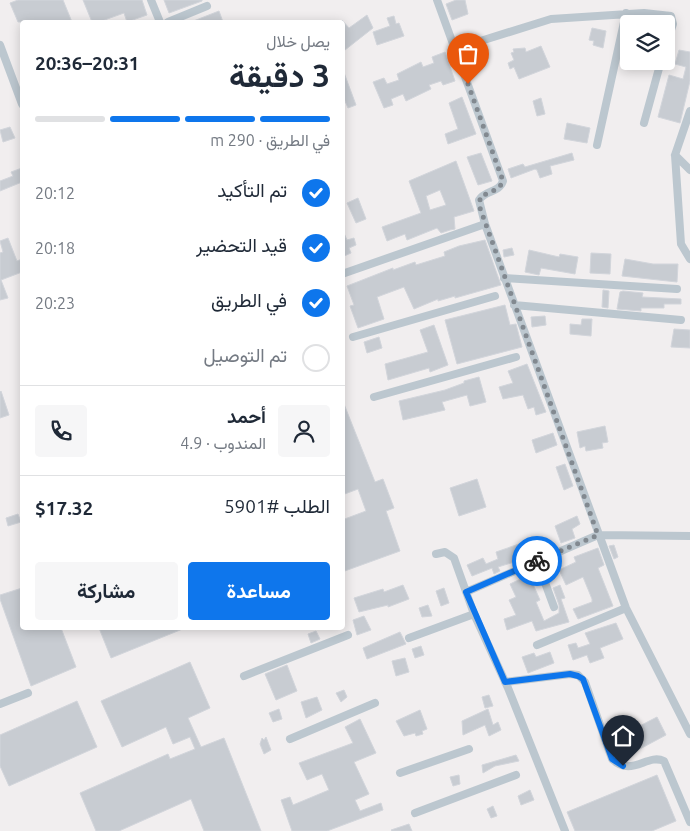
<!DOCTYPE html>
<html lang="ar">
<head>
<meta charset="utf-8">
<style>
	:root { --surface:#fff; --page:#f6f6f7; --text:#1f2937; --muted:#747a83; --line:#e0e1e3; --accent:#0e76ec }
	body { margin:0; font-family:Ubuntu,Vazirmatn,sans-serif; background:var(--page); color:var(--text); direction:rtl; height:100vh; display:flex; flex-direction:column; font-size:19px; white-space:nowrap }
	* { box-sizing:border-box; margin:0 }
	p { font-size:16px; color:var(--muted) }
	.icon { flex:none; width:28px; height:28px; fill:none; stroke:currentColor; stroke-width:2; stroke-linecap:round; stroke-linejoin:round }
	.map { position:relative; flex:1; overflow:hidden; direction:ltr }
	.panel { position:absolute; left:20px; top:20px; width:325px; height:610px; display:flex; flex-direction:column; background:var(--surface); border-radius:5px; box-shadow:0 2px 12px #0003; direction:rtl }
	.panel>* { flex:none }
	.tools { position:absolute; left:620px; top:15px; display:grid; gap:10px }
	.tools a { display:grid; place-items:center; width:55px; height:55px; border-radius:5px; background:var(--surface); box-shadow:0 2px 12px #0003; font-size:25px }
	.pin { position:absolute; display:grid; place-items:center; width:42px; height:42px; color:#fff; margin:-51px -21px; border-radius:50% 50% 50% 0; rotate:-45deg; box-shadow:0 0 5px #0007 }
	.pin .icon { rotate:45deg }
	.courier { position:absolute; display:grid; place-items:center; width:50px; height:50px; margin:-25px; border:4px solid #0e76ec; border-radius:50%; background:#fff; color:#222; box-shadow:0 1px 6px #0007 }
	.head em { font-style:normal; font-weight:700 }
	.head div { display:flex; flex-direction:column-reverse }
	.head { display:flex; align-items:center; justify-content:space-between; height:85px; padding:0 15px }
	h1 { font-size:32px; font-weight:700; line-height:38px }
	.bar { display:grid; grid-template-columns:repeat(4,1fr); gap:8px 5px; align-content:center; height:60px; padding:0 15px }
	.bar i { height:6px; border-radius:4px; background:var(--line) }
	.bar .selected { background:var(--accent) }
	.bar p { grid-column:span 4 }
	.line { display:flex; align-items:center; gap:12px; padding:0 15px; border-top:1px solid var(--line) }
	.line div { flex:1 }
	.round { display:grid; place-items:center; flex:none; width:52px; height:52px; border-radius:5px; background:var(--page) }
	ol { padding:0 15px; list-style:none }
	li { display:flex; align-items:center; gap:15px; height:55px }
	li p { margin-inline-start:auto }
	li .icon { padding:5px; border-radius:50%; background:var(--accent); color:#fff; stroke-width:4 }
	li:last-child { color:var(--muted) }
	li i { width:28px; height:28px; border:2px solid var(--line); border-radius:50% }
	.cta { display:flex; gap:10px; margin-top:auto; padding:10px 15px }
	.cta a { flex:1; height:58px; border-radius:5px; background:var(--accent); color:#fff; font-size:20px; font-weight:700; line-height:58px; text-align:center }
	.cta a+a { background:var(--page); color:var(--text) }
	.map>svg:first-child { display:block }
	.building { fill:#c8ccd2; stroke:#d2d5db; fill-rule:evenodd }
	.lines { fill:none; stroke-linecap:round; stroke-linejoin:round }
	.minor { stroke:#bcc7cf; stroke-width:8 }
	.done { stroke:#828990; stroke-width:5; stroke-dasharray:0 9 }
	.route { stroke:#0e76ec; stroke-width:6 }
</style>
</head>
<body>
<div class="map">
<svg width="690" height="831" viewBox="0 0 690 831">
	<rect width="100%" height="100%" fill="#f1eeef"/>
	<path class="building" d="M18 0H63L72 22H18L10 3Z
		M83 0H142L147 15 127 22 124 13 99 22H92Z
		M164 0H202V1L169 13Z
		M456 0H465L468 14 452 20 446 4Z
		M219 11 223 22H191Z
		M367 15 373 28 345 50 342 47V20L349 28Z
		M394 16 396 24 399 23 404 36 377 45 373 32 390 26 387 18Z
		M592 28 606 31 603 48 593 45 594 41 589 40Z
		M541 46 550 67 519 79 514 67 510 69 508 63 514 60 511 53 514 52 513 49 525 48 526 52Z
		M679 50 690 52V81L680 123 658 117 669 75 683 79 686 67 675 64Z
		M445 52 455 81 443 85 441 81 429 85 431 89 406 101 403 94 391 99 393 105 384 108 373 82 384 78 387 84 399 80 397 74 421 62 423 67 434 63 432 57Z
		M343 70 356 105 348 108 342 94Z
		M462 97 476 134 448 144 445 134 458 129 449 103Z
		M541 98 545 114 537 116 533 101Z
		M567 123 590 128 587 143 564 139Z
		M10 127 15 138 3 142 0 130Z
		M481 153 492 181 478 185 467 157Z
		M572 153 574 160 550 166 552 174 540 178 537 170 535 169 511 178 508 169 523 164 525 167Z
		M456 161 474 211 454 217 455 229 450 230 441 233 437 228 407 240 405 234 387 241 382 227 421 213 409 181ZM440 190 446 205 430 210 426 196Z
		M22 168V182L0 191V181L13 176 11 172Z
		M358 198 366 219 356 223 347 203Z
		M343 231 347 240 354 238 356 245 349 248 351 253 342 257Z
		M8 238 17 261 22 259V272L1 280 8 298 0 300V253L3 252 0 241Z
		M485 240 501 285 455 298V296L438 301V299L414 309 404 287 377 297 384 319 358 328 350 306 354 305 347 286 393 268V270L415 262 416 265 445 256 444 252 459 246Z
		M512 248 514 255 504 257 503 250Z
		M529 250 559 257 560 254 578 257 575 274 541 268 539 275 525 272Z
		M591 253 611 254 610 274 590 273Z
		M625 259 653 264H678L677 282 622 276Z
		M603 290 609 291 608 308 602 307Z
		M623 291 643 293 642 297 681 299V304H664V308H641V311L617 309 620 292Z
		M505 305 510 325 516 324 522 347 457 364 445 320Z
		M545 316 546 325 532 327 531 317Z
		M582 319H592L591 336 570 334V324L581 325Z
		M434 325 448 365 430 372 429 368 388 380 385 364 428 352 420 330Z
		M674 329 690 330V348L671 347Z
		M379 337 382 348 367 353 364 342Z
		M527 364 546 412 536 415 534 407 528 409 523 395 503 399 499 387 513 383 508 371Z
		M479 377 486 402 470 406 467 395 442 402 445 410 403 420 399 401 445 390 464 383V381Z
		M1 391 9 415 0 418V392Z
		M342 399 375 482 383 479 394 508 386 511 400 551 342 572V520L366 511 358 489 342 495Z
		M605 426 608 442 602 443 603 448 586 451 585 446 580 448 577 432Z
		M553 433 557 445 536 453 532 440Z
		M565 464 573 486 564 490 556 467Z
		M477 479 486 507 459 516 450 488Z
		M18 514 21 522 8 526 6 518Z
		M577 516 580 524 572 529 575 538 561 543 555 526Z
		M543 541 546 547 536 550 533 543Z
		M519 544 524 559 498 567 500 571 494 574 492 568 472 576 467 565 483 558 486 564 498 559 496 552Z
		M614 545 618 557 614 559 609 546Z
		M598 548 604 565 598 568 613 606 578 619 573 609 592 602V599L583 577 566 585 559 570 576 562 574 557Z
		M529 575 540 600 536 602 544 621 559 613V605L553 588 560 585 565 598 561 599 569 622 536 631 532 621 507 630 504 619 516 615 509 600 516 597 510 584Z
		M403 585 409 599 388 607V605L359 612 354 598 383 589 384 592Z
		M22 588V628H61L76 667 31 686 0 599V595Z
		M444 588 449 603 441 606 436 591Z
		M428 605 432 616 422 617 419 608Z
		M364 616 371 630 357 635 353 620Z
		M616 623 623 639 600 648 604 658 590 663 587 655 573 660 568 645 576 643 578 648 590 644 585 633Z
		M99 628H185L111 658Z
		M316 631 320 639 311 643 308 634Z
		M400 632 406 644 367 659 363 648Z
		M421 646 424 655 415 658 412 649Z
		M550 652 554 663 528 673 522 657 534 653 536 657Z
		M405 658 409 672 396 676 392 661Z
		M190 662 210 708 188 718 201 747 224 738 261 831H204L191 799 119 831H96L80 793 168 754 170 759 195 749 190 737 173 744 166 727 122 747 101 701Z
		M287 665 297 691 276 700 265 674Z
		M344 690 347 697 341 702 336 693Z
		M489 695 493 706 485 708 482 697Z
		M317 697 322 710 306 718 301 702Z
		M77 701 97 747 9 786 0 766V735Z
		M279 709 282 719 273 722 269 713Z
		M488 709 493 725 498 722 501 730 489 736 485 725 463 735 462 721Z
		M420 710 427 729 422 731 423 734 416 736 415 733 404 736 396 721Z
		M657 717 666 735 638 750 628 732Z
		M360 719 376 753 354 762 369 794 355 800 360 811 381 803 383 810 327 831H292L281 800 290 797 293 805 329 790 322 774 307 780 299 763 353 743 345 727Z
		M266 737 271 750 264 754 260 744 262 738 264 740Z
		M516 755 519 761 495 766 483 773 482 765Z
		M459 775 460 784 453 786 450 777Z
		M657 775 676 821 652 831H575L567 812Z
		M530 790 534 800 521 805 518 796Z
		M493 806 497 816 491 818 487 809Z
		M409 824 412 831H392L391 830Z"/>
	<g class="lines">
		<path class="minor" d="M151 0 160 22
			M437 0 503 181C499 193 485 190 479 200L485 224 626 608 690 734
			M168 22 207 6
			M0 45 22 104
			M455 49 551 19 644 13 671 16 673 24 666 45
			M690 111 675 155 681 244 690 259
			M644 123 661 61
			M597 145 626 13
			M675 155 690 170
			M342 274 485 224
			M504 278 677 289
			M514 305 681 320
			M353 337 495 296
			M374 397 516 357
			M436 554 445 552 454 558 474 614 508 688 565 831
			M537 561 554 607
			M466 592 598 535 690 536
			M409 638 474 614
			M537 645 626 608
			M244 676 348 635
			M505 682 570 674 578 675 585 682 612 759C632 778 647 753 664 761L690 822
			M0 704 28 693
			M290 739 375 703
			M400 773 469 749
			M415 813 516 775"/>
	</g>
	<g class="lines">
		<path class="done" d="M468 84 503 181 499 188 480 197V208L598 535 537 561"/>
		<path class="route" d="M537 561 466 592 505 682 570 674 578 676 583 679 612 759 623 766"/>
	</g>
</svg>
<div class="tools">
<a><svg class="icon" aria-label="layers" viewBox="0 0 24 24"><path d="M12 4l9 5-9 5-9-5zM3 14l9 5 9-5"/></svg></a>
</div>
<div class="pin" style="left:468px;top:84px;background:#ea580c"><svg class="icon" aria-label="bag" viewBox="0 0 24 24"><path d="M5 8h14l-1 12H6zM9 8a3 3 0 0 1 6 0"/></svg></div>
<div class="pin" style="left:623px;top:766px;background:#1f2937"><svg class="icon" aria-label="home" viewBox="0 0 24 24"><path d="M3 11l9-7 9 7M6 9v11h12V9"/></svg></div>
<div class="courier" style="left:537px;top:561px"><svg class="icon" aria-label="bike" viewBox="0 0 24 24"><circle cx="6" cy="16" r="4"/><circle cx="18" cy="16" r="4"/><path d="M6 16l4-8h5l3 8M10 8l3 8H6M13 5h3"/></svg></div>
<section class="panel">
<div class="head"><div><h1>3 دقيقة</h1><p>يصل خلال</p></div><em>20:31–20:36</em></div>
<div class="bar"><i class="selected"></i><i class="selected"></i><i class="selected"></i><i></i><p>في الطريق · 290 m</p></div>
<ol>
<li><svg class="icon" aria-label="check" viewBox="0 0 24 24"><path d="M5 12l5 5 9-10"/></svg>تم التأكيد<p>20:12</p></li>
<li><svg class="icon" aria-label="check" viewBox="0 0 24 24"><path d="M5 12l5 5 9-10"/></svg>قيد التحضير<p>20:18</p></li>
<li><svg class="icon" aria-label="check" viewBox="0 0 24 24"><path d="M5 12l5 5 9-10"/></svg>في الطريق<p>20:23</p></li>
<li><i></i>تم التوصيل</li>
</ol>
<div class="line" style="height:90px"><a class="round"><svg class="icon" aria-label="person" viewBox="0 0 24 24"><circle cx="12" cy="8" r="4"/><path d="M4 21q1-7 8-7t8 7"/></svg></a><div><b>أحمد</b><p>المندوب · 4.9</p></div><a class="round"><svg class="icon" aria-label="phone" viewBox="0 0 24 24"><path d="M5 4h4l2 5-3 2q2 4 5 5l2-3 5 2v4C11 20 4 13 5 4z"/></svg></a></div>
<div class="line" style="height:65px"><div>الطلب #5901</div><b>$17.32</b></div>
<div class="cta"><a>مساعدة</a><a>مشاركة</a></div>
</section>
</div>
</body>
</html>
